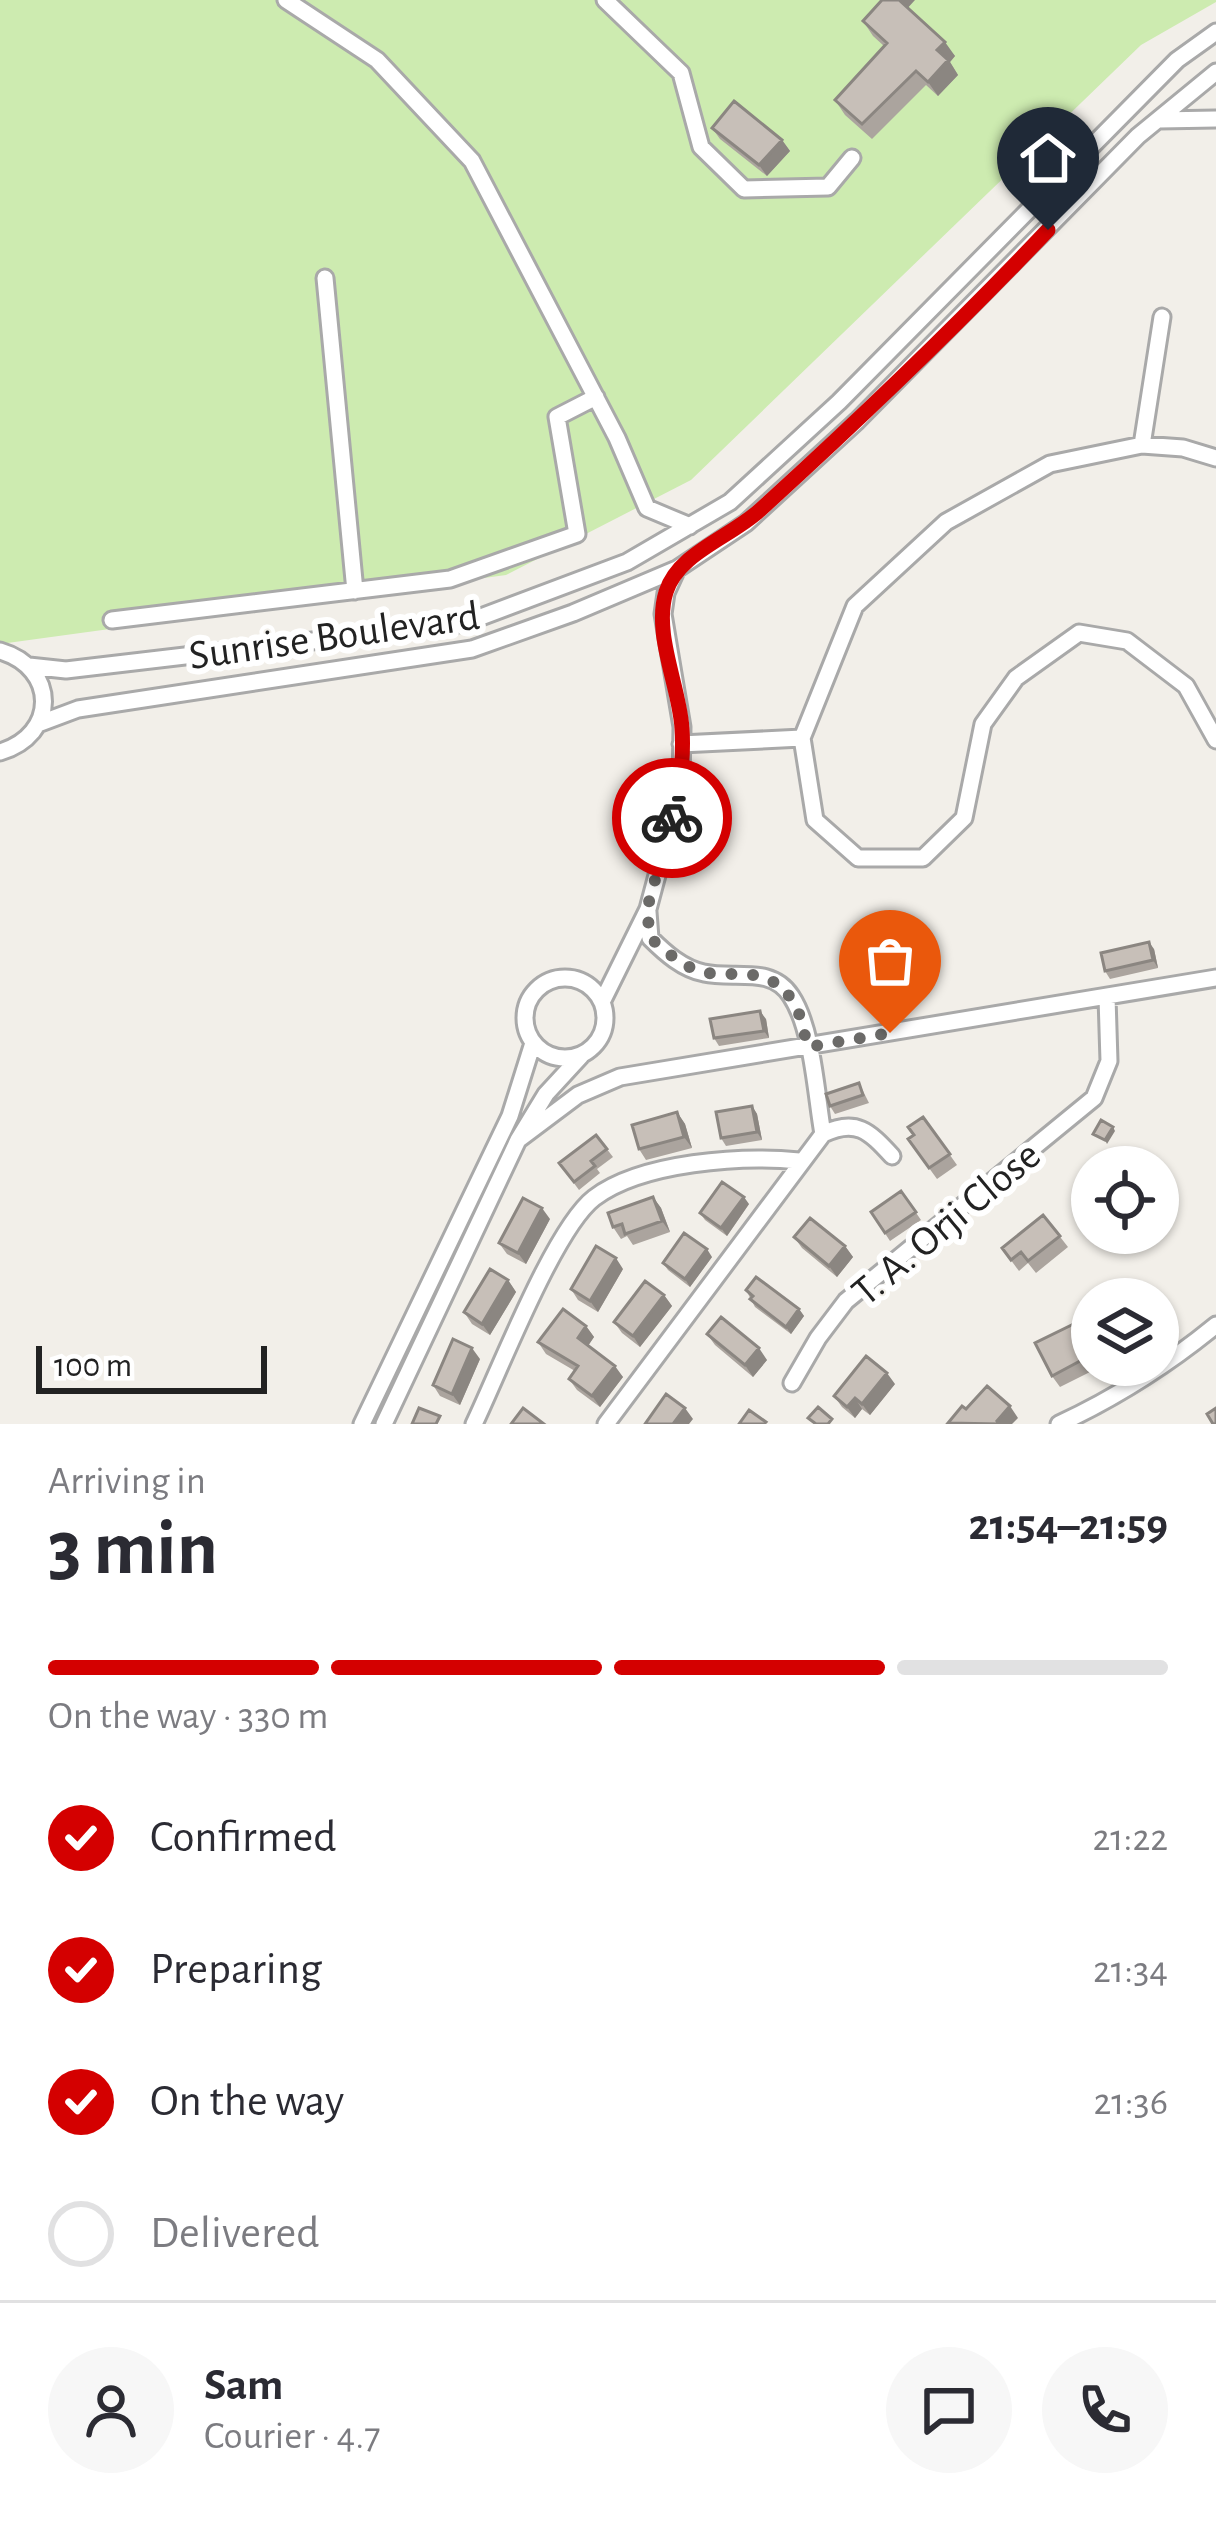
<!DOCTYPE html>
<html lang="en">
<head>
<meta charset="utf-8">
<style>
	:root { --surface:#fff; --page:#f7f7f7; --text:#2b2b33; --muted:#7c7c81; --line:#e1e1e2; --accent:#d40000 }
	body { margin:0; font-family:"Alegreya Sans",sans-serif; background:var(--page); color:var(--text); height:100vh; display:flex; flex-direction:column; font-size:45px; white-space:nowrap }
	* { box-sizing:border-box; margin:0 }
	p { font-size:39px; color:var(--muted) }
	.icon { flex:none; width:66px; height:66px; fill:none; stroke:currentColor; stroke-width:2; stroke-linecap:round; stroke-linejoin:round }
	.map { position:relative; height:1424px; overflow:hidden }
	.sheet { display:flex; flex-direction:column; background:var(--surface); flex:1 }
	.sheet>* { flex:none }
	.buttons { position:absolute; left:1071px; top:1146px; display:grid; gap:24px }
	.buttons a { display:grid; place-items:center; width:108px; height:108px; border-radius:50%; background:var(--surface); box-shadow:0 3px 9px #0004; font-size:60px }
	.scale { position:absolute; left:36px; bottom:30px; width:231px; box-sizing:border-box; padding-left:12px; border:6px solid #222; border-top:0; font-size:33px; line-height:42px; white-space:nowrap; color:#222; -webkit-text-stroke:9px #fff; paint-order:stroke }
	.pin { position:absolute; display:grid; place-items:center; width:102px; height:102px; color:#fff; margin:-123px -51px; border-radius:50% 50% 50% 0; rotate:-45deg; box-shadow:0 0 12px #0007 }
	.pin .icon { rotate:45deg }
	.courier { position:absolute; display:grid; place-items:center; width:120px; height:120px; margin:-60px; border:9px solid #d40000; border-radius:50%; background:#fff; color:#222; box-shadow:0 3px 15px #0007 }
	.head em { font-style:normal; font-weight:600 }
	.head div { display:flex; flex-direction:column-reverse }
	.head { display:flex; align-items:center; justify-content:space-between; height:204px; padding:0 48px }
	h1 { font-size:78px; font-weight:600; line-height:90px }
	.bar { display:grid; grid-template-columns:repeat(4,1fr); gap:18px 12px; align-content:center; height:144px; padding:0 48px }
	.bar i { height:15px; border-radius:9px; background:var(--line) }
	.bar .on { background:var(--accent) }
	.bar p { grid-column:span 4 }
	.line { display:flex; align-items:center; gap:30px; padding:0 48px; border-top:3px solid var(--line) }
	.line div { flex:1 }
	.round { display:grid; place-items:center; flex:none; width:126px; height:126px; border-radius:63px; background:var(--page) }
	ol { padding:0 48px; list-style:none }
	li { display:flex; align-items:center; gap:36px; height:132px }
	li p { margin-inline-start:auto }
	li .icon { padding:12px; border-radius:50%; background:var(--accent); color:#fff; stroke-width:4 }
	li:last-child { color:var(--muted) }
	li i { width:66px; height:66px; border:6px solid var(--line); border-radius:50% }
	.map>svg:first-child { display:block }
	.grass { fill:#cdebb0 }
	.lines { fill:none; stroke-linecap:round; stroke-linejoin:round }
	.minor-casing { stroke:#a9a9a9; stroke-width:21 }
	.minor { stroke:#fff; stroke-width:15 }
	.wall { fill:#aba49e }
	.shaded-wall { fill:#8b8681 }
	.building { fill:#c7bfb8; stroke:#8b8681; stroke-width:3 }
	.done { stroke:#6b6a68; stroke-width:12; stroke-dasharray:0 21.6 }
	.route { stroke:#d40000; stroke-width:15 }
	.labels { text-anchor:middle; stroke-width:12; stroke-linejoin:round; paint-order:stroke }
	.street-label { font-size:42px; fill:#222; stroke:#fff }
</style>
</head>
<body>
<div class="map">
<svg width="1216" height="1424" viewBox="0 0 1216 1424">
	<rect width="100%" height="100%" fill="#f2efe9"/>
	<path class="grass" d="M0 0H1216V2L1141 45 691 480 506 575 0 644Z"/>
	<g class="lines">
		<g class="minor-casing">
			<path id="minor" d="M286 0 377 60 472 161 617 438 647 508 690 526
				M605 0 681 73 701 147 744 189 828 187 852 158
				M1159 120 1216 119
				M325 278 355 591
				M1142 445 1162 317
				M1216 458 1183 448 1142 445 1050 464 946 522 855 606 802 738 815 820 858 858H923L964 818 983 724 1016 678 1079 633 1127 641 1186 686 1216 740
				M112 620 450 579 577 534 557 417 596 397
				M0 651C58 668 58 735 0 752
				M29 666 66 670 465 623 627 562 730 502 839 402 1177 60 1216 32
				M38 724 78 709 472 649 573 613 677 569 746 523 857 421 1138 136 1216 72
				M681 744 802 738
				M648 912 650 938C665 953 683 969 704 973 734 980 771 965 791 996 813 1029 816 1095 823 1134
				M525 1018a40 40 0 1 1 80 0a40 40 0 1 1-80 0Z
				M602 1002 648 909 681 785 682 727 663 614 666 593 677 569
				M518 1140 578 1095 620 1077 1216 978
				M792 1383 818 1338 846 1301 1094 1098 1109 1061 1107 997
				M362 1424 510 1116 533 1043
				M384 1424 518 1140 546 1094 581 1056
				M474 1424C499 1372 554 1229 594 1198 641 1162 743 1155 799 1161
				M606 1424 823 1134C856 1118 869 1131 892 1156
				M1059 1424C1117 1397 1166 1366 1216 1325"/>
		</g>
		<use href="#minor" class="minor"/>
	</g>
	<path class="wall" d="M908 8 955 56 950 62 958 75 938 96 926 85 872 139 845 115 835 100 884 46 873 36 863 21Z
		M712 128 782 140 790 151 767 176 720 139Z
		M1154 949 1158 968 1110 979 1105 971Z
		M766 1019 769 1038 719 1046 714 1038Z
		M859 1083 869 1103 835 1114 830 1106Z
		M752 1106 757 1114 762 1140 726 1146 721 1138Z
		M677 1112 685 1124 692 1148 646 1160 639 1149Z
		M923 1117 957 1165 937 1179 908 1139 914 1135Z
		M596 1135 613 1157 597 1169 600 1173 579 1190 559 1163Z
		M901 1191 921 1220 890 1241 871 1212Z
		M653 1197 661 1208 670 1232 633 1245 627 1236 621 1239 613 1227Z
		M749 1204 727 1236 705 1220 700 1213Z
		M1043 1215 1068 1247 1036 1273 1028 1263 1019 1271 1002 1248Z
		M550 1219 526 1264 507 1254 499 1243Z
		M794 1237 845 1246 853 1257 837 1277 802 1248Z
		M712 1257 690 1287 668 1270 663 1263Z
		M623 1269 598 1312 578 1300 571 1289Z
		M508 1280 516 1292 490 1335 472 1324 464 1312Z
		M746 1290 799 1309 804 1316 791 1334 755 1307Z
		M664 1295 672 1306 640 1347 622 1333 614 1322Z
		M1086 1318 1092 1327V1365H1110L1092 1374 1090 1372 1060 1387 1052 1376Z
		M586 1326 594 1337 588 1346 623 1377 600 1407 577 1390 569 1379 575 1371 546 1354 538 1342Z
		M707 1334 767 1360 753 1377 715 1345Z
		M480 1359 460 1405 440 1396 433 1385Z
		M895 1384 870 1415 862 1409 855 1418 842 1407 834 1396Z"/>
	<path class="shaded-wall" d="M897 0H915L905 11Z
		M945 42 955 56 950 62 958 75 938 96 928 82 937 50Z
		M782 140 790 151 767 176 759 165Z
		M1149 942 1154 949 1158 968 1153 960Z
		M760 1011 766 1019 769 1038 764 1031Z
		M752 1106 757 1114 762 1140 757 1132Z
		M677 1112 685 1124 692 1148 684 1137Z
		M1113 1127 1115 1131 1107 1144 1105 1140Z
		M653 1197 661 1208 670 1232 662 1221Z
		M744 1197 749 1204 727 1236 721 1228Z
		M542 1208 550 1219 526 1264 518 1253Z
		M845 1246 853 1257 837 1277 829 1266Z
		M707 1249 712 1257 690 1287 685 1279Z
		M616 1258 623 1269 598 1312 590 1301Z
		M508 1280 516 1292 490 1335 482 1324Z
		M664 1295 672 1306 640 1347 633 1336Z
		M799 1309 804 1316 791 1334 786 1327Z
		M586 1326 594 1337 585 1350 578 1338Z
		M472 1348 480 1359 460 1405 452 1394Z
		M759 1348 767 1360 753 1377 745 1365Z
		M615 1366 623 1377 600 1407 592 1396Z
		M887 1373 895 1384 870 1415 862 1404Z
		M855 1398 862 1409 855 1418 847 1407Z
		M1010 1406 1018 1418 1012 1424H998L997 1421Z
		M685 1408 693 1419 689 1424H673Z"/>
	<path class="building" d="M882 0H899L945 42 937 50 948 60 928 82 916 71 862 124 835 100 887 43 863 21Z
		M734 101 782 140 759 165 712 128Z
		M1149 942 1153 960 1105 971 1101 953Z
		M760 1011 764 1031 714 1038 710 1019Z
		M859 1083 863 1095 830 1106 826 1094Z
		M752 1106 757 1132 721 1138 716 1112Z
		M677 1112 684 1137 639 1149 632 1125Z
		M923 1117 950 1154 929 1168 908 1139 914 1135 908 1127Z
		M1101 1120 1113 1127 1105 1140 1093 1134Z
		M596 1135 607 1149 591 1161 595 1166 574 1182 559 1163Z
		M722 1182 744 1197 721 1228 700 1213Z
		M901 1191 916 1212 885 1233 871 1212Z
		M653 1197 662 1221 625 1234 622 1224 613 1227 608 1213Z
		M523 1198 542 1208 518 1253 499 1243Z
		M1043 1215 1060 1236 1028 1261 1021 1252 1011 1260 1002 1248Z
		M810 1218 845 1246 829 1266 794 1237Z
		M684 1233 707 1249 685 1279 663 1263Z
		M596 1246 616 1258 590 1301 571 1289Z
		M490 1269 508 1280 482 1324 464 1312Z
		M756 1277 799 1309 786 1327 750 1299 753 1296 746 1290Z
		M645 1281 664 1295 633 1336 614 1322Z
		M563 1309 586 1326 578 1338 615 1366 592 1396 569 1379 578 1366 538 1342Z
		M721 1317 759 1348 745 1365 707 1334Z
		M1086 1318 1092 1331V1359L1084 1363 1082 1360 1052 1376 1035 1343Z
		M453 1339 472 1348 452 1394 433 1385Z
		M866 1356 887 1373 862 1404 855 1398 847 1407 834 1396Z
		M987 1386 1010 1406 997 1421 1000 1424 948 1423 962 1406 966 1409Z
		M666 1394 685 1408 673 1424H645Z
		M818 1407 832 1419 828 1424H816L808 1418Z
		M419 1408 440 1416 436 1424H412Z
		M523 1408 544 1424H511Z
		M1216 1408V1424H1213L1207 1414Z
		M749 1410 766 1422 764 1424H739Z"/>
	<g class="lines">
		<path class="done" d="M672 818 647 909 650 938 682 964 704 973 754 975 782 985 798 1010 808 1047 890 1033"/>
		<path class="route" d="M672 818C680 788 684 758 682 728 679 685 653 634 666 592 678 553 731 537 760 510 859 420 956 327 1048 230"/>
	</g>
	<g class="labels">
		<g class="street-label">
			<text transform="translate(334 634) rotate(-8)" y="15">Sunrise Boulevard</text>
			<text transform="translate(945 1222) rotate(-40)" y="15">T. A. Orji Close</text>
		</g>
	</g>
</svg>
<div class="buttons">
<a><svg class="icon" aria-label="locate" viewBox="0 0 24 24"><circle cx="12" cy="12" r="6"/><path d="M12 2v4M12 18v4M2 12h4M18 12h4"/></svg></a>
<a><svg class="icon" aria-label="layers" viewBox="0 0 24 24"><path d="M12 4l9 5-9 5-9-5zM3 14l9 5 9-5"/></svg></a>
</div>
<div class="scale">100 m</div>
<div class="pin" style="left:890px;top:1033px;background:#ea580c"><svg class="icon" aria-label="bag" viewBox="0 0 24 24"><path d="M5 8h14l-1 12H6zM9 8a3 3 0 0 1 6 0"/></svg></div>
<div class="pin" style="left:1048px;top:230px;background:#1f2937"><svg class="icon" aria-label="home" viewBox="0 0 24 24"><path d="M3 11l9-7 9 7M6 9v11h12V9"/></svg></div>
<div class="courier" style="left:672px;top:818px"><svg class="icon" aria-label="bike" viewBox="0 0 24 24"><circle cx="6" cy="16" r="4"/><circle cx="18" cy="16" r="4"/><path d="M6 16l4-8h5l3 8M10 8l3 8H6M13 5h3"/></svg></div>
</div>
<section class="sheet">
<div class="head"><div><h1>3 min</h1><p>Arriving in</p></div><em>21:54–21:59</em></div>
<div class="bar"><i class="on"></i><i class="on"></i><i class="on"></i><i></i><p>On the way · 330 m</p></div>
<ol>
<li><svg class="icon" aria-label="check" viewBox="0 0 24 24"><path d="M5 12l5 5 9-10"/></svg>Confirmed<p>21:22</p></li>
<li><svg class="icon" aria-label="check" viewBox="0 0 24 24"><path d="M5 12l5 5 9-10"/></svg>Preparing<p>21:34</p></li>
<li><svg class="icon" aria-label="check" viewBox="0 0 24 24"><path d="M5 12l5 5 9-10"/></svg>On the way<p>21:36</p></li>
<li><i></i>Delivered</li>
</ol>
<div class="line" style="height:216px"><a class="round"><svg class="icon" aria-label="person" viewBox="0 0 24 24"><circle cx="12" cy="8" r="4"/><path d="M4 21q1-7 8-7t8 7"/></svg></a><div><b>Sam</b><p>Courier · 4.7</p></div><a class="round"><svg class="icon" aria-label="chat" viewBox="0 0 24 24"><path d="M4 5h16v11H9l-5 4z"/></svg></a><a class="round"><svg class="icon" aria-label="phone" viewBox="0 0 24 24"><path d="M5 4h4l2 5-3 2q2 4 5 5l2-3 5 2v4C11 20 4 13 5 4z"/></svg></a></div>
</section>
</body>
</html>
